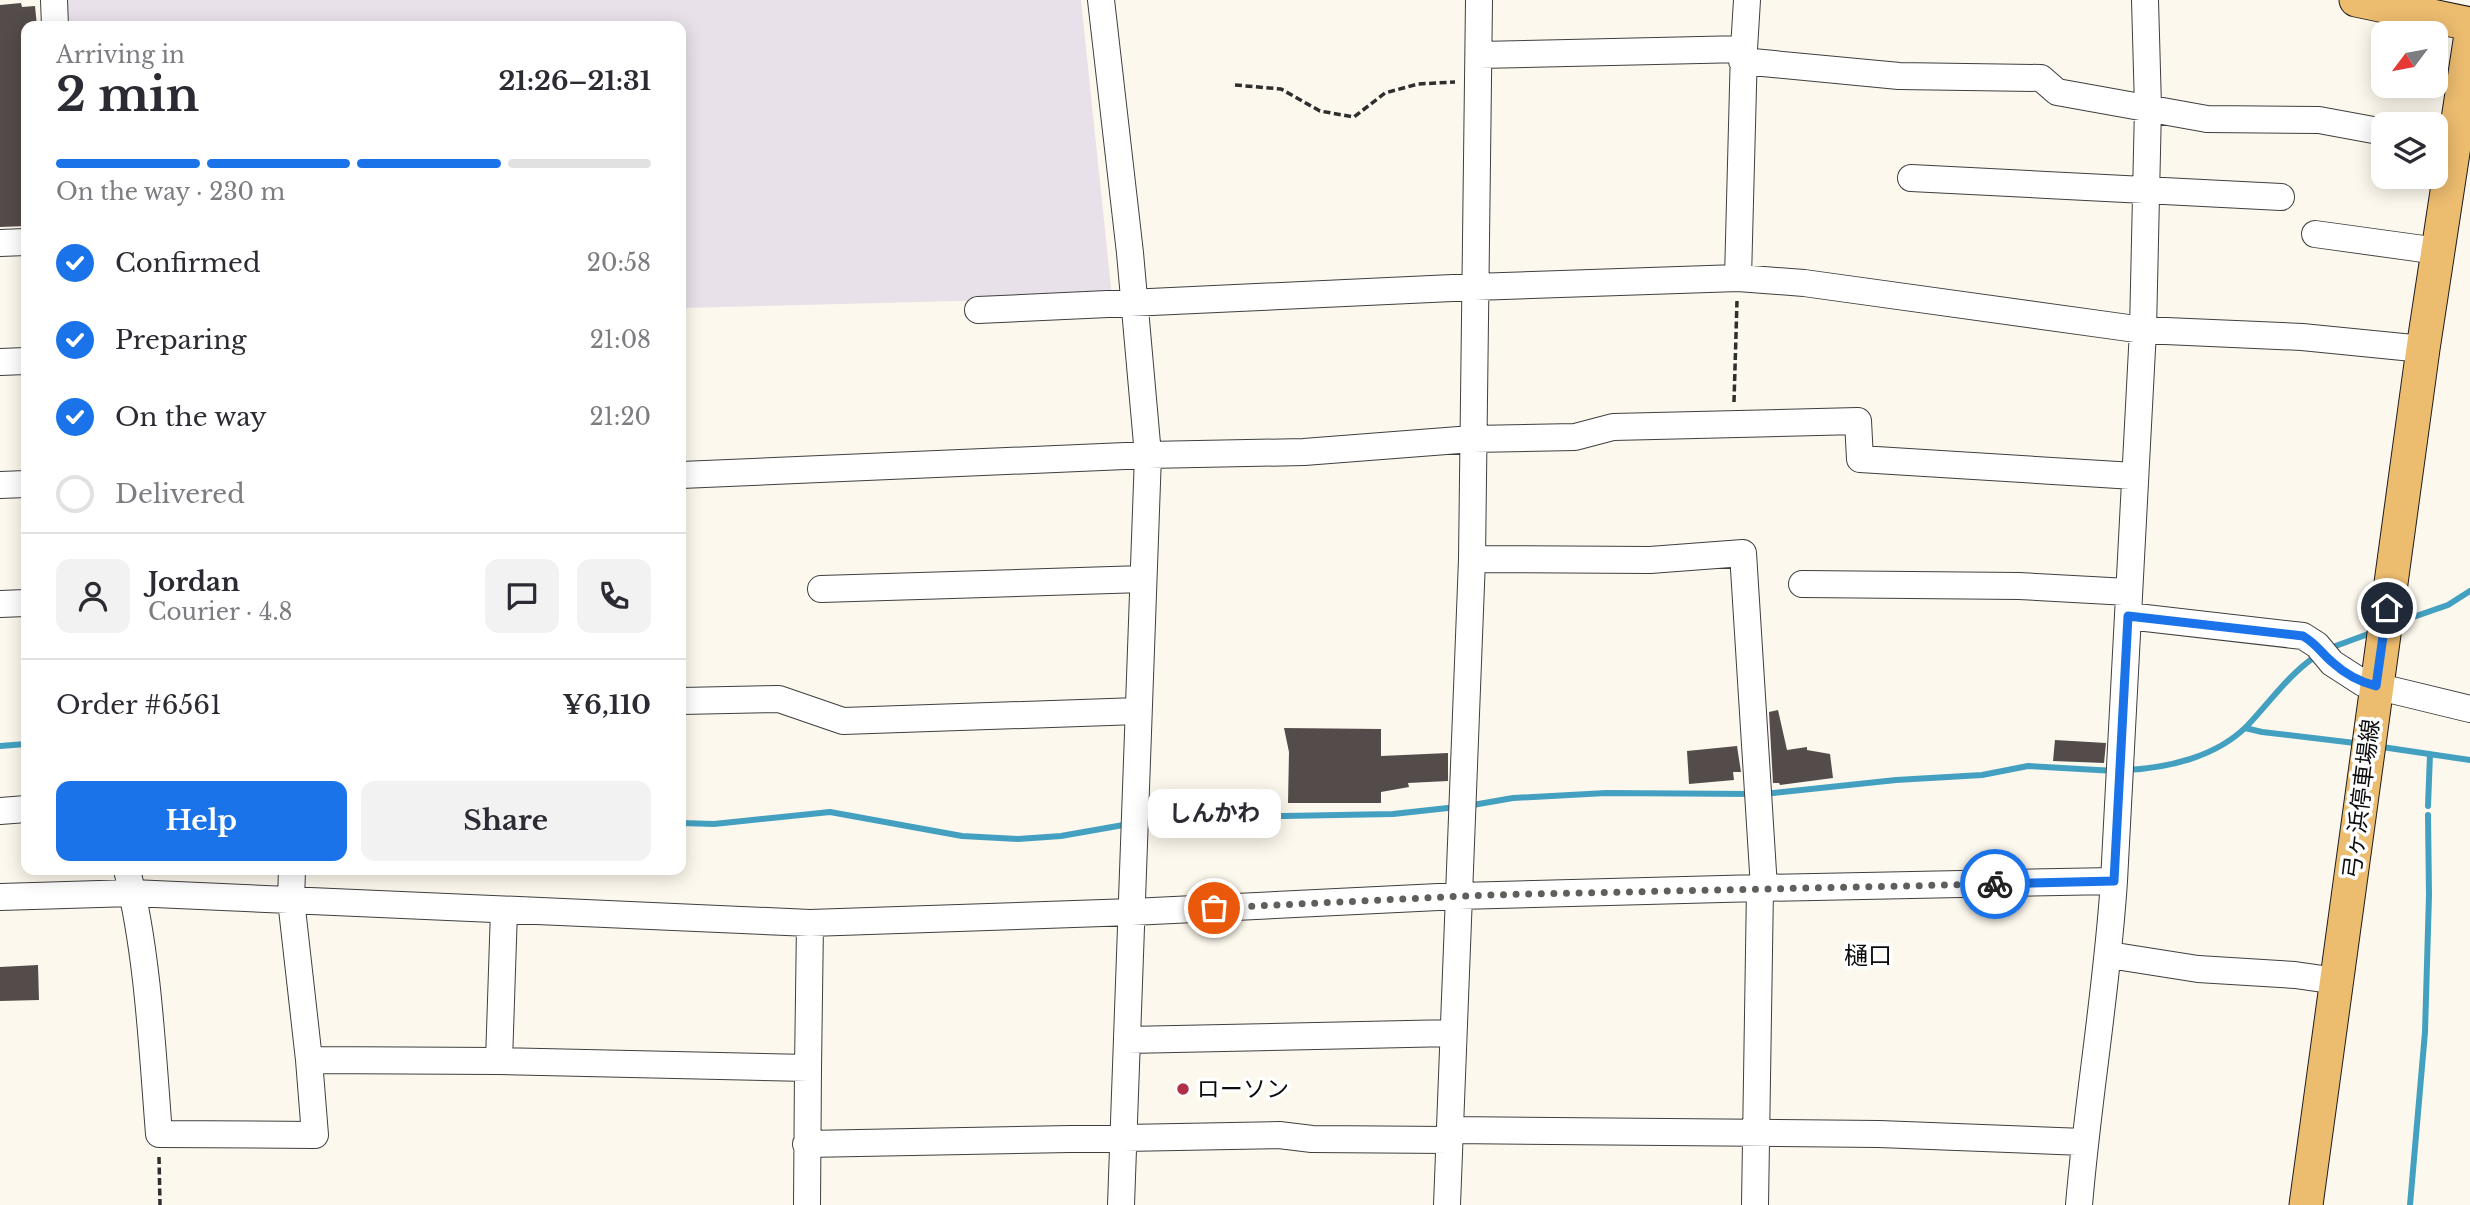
<!DOCTYPE html>
<html lang="en">
<head>
<meta charset="utf-8">
<style>
	:root { --surface:#fff; --page:#f2f2f3; --text:#2b2b33; --muted:#7c7c81; --line:#e1e1e2; --accent:#1a73e8 }
	body { margin:0; font-family:"Libre Baskerville","Noto Sans JP",serif; background:var(--page); color:var(--text); height:100vh; display:flex; flex-direction:column; font-size:26px; white-space:nowrap }
	* { box-sizing:border-box; margin:0 }
	p { font-size:23px; color:var(--muted) }
	.icon { flex:none; width:38px; height:38px; fill:none; stroke:currentColor; stroke-width:2; stroke-linecap:round; stroke-linejoin:round }
	.map { position:relative; flex:1; overflow:hidden }
	.side { position:absolute; left:21px; top:21px; width:665px; height:854px; display:flex; flex-direction:column; background:var(--surface); border-radius:14px; box-shadow:0 4px 18px #0003 }
	.side>* { flex:none }
	.needle { width:46px; rotate:238deg }
	.controls { position:absolute; left:2371px; top:21px; display:grid; gap:14px }
	.controls a { display:grid; place-items:center; width:77px; height:77px; border-radius:14px; background:var(--surface); box-shadow:0 4px 18px #0003; font-size:35px }
	.pin { position:absolute; display:grid; place-items:center; width:60px; height:60px; color:#fff; margin:-30px; border:4px solid #fff; border-radius:50%; box-shadow:0 2px 7px #0007 }
	.courier { position:absolute; display:grid; place-items:center; width:70px; height:70px; margin:-35px; border:5px solid #1a73e8; border-radius:50%; background:#fff; color:#222; box-shadow:0 2px 9px #0007 }
	.bubble { position:absolute; height:49px; border-radius:14px; background:var(--surface); box-shadow:0 4px 18px #0003; font-size:23px; font-weight:700; line-height:49px; text-align:center }
	.overview em { font-style:normal; font-weight:700 }
	.overview div { display:flex; flex-direction:column-reverse }
	.overview { display:flex; align-items:center; justify-content:space-between; height:119px; padding:0 35px }
	h1 { font-size:46px; font-weight:700; line-height:52px }
	.bar { display:grid; grid-template-columns:repeat(4,1fr); gap:10px 7px; align-content:center; height:84px; padding:0 35px }
	.bar i { height:9px; border-radius:5px; background:var(--line) }
	.bar .current { background:var(--accent) }
	.bar p { grid-column:span 4 }
	.line { display:flex; align-items:center; gap:18px; padding:0 35px; border-top:2px solid var(--line) }
	.line div { flex:1 }
	.round { display:grid; place-items:center; flex:none; width:74px; height:74px; border-radius:14px; background:var(--page) }
	ol { padding:0 35px; list-style:none }
	li { display:flex; align-items:center; gap:21px; height:77px }
	li p { margin-inline-start:auto }
	li .icon { padding:7px; border-radius:50%; background:var(--accent); color:#fff; stroke-width:4 }
	li:last-child { color:var(--muted) }
	li i { width:38px; height:38px; border:4px solid var(--line); border-radius:50% }
	.button { display:flex; gap:14px; margin-top:auto; padding:14px 35px }
	.button a { flex:1; height:80px; border-radius:14px; background:var(--accent); color:#fff; font-size:28px; font-weight:700; line-height:80px; text-align:center }
	.button a+a { background:var(--page); color:var(--text) }
	.map>svg:first-child { display:block }
	.industrial { fill:#e8e1ea }
	.lines { fill:none; stroke-linecap:round; stroke-linejoin:round }
	.stream { stroke:#44a0c0; stroke-width:6 }
	.building { fill:#544c4a }
	.minor-casing { stroke:#3f3f3f; stroke-width:28 }
	.major-casing { stroke:#1d1d1d; stroke-width:35 }
	.path { stroke:#2e2e2e; stroke-width:3.5; stroke-dasharray:7 3.5; stroke-linecap:butt }
	.minor { stroke:#fff; stroke-width:26 }
	.major { stroke:#ecbc6f; stroke-width:33 }
	.done { stroke:#605f5b; stroke-width:7; stroke-dasharray:0 12.6 }
	.route { stroke:#1a73e8; stroke-width:9 }
	.poi-dot { fill:#af3149; stroke:#fff; stroke-width:2.5 }
	.labels { text-anchor:middle; stroke-width:7; stroke-linejoin:round; paint-order:stroke }
	.street-label { font-size:23px; fill:#0c0c0c; stroke:#fff }
	.poi-label { font-size:23px; fill:#0c0c0c; stroke:#fff; text-anchor:start }
	.neighbourhood-label { font-size:24px; fill:#0c0c0c; stroke:#fff }
</style>
</head>
<body>
<div class="map">
<svg width="2470" height="1205" viewBox="0 0 2470 1205">
	<rect width="100%" height="100%" fill="#fdf8ed"/>
	<path class="industrial" d="M59 0H1081L1112 297 681 308V26H61Z"/>
	<g class="lines">
		<path class="stream" d="M2396 623 2448 605 2470 591
			M2330 648 2371 633
			M2245 728 2262 732 2355 743
			M0 746 26 744
			M2382 747 2470 760
			M2126 770C2168 768 2216 757 2247 726 2270 702 2288 675 2316 656
			M1764 794 1896 780 1982 775 2028 766 2115 771
			M1467 806 1513 798 1606 793 1753 794
			M2428 806 2430 754
			M1143 822 1165 818 1393 814 1457 807
			M681 823 714 824 830 812 962 836 1018 839 1061 836 1129 824
			M2410 1205 2425 1032 2429 895 2428 815"/>
	</g>
	<path class="building" d="M21 3 22 7 35 6 37 26H26V226L0 227V5Z
		M1778 710 1787 750 1807 747V750L1830 754 1833 778 1780 785 1779 783H1773L1769 712Z
		M1284 728 1381 729V756L1448 753V781L1408 783 1409 787 1381 792V803H1288L1289 752Z
		M2055 740 2106 743 2104 763 2053 761Z
		M1737 746 1741 772H1733L1734 780 1689 784 1687 751Z
		M38 965 39 1000 0 1001V967Z"/>
	<g class="lines">
		<g class="minor-casing">
			<path id="minor" d="M54 0 55 26
				M1101 0 1130 253 1148 455 1121 1205
				M1479 55 1744 49 1747 0
				M1742 61 1899 76 2041 78 2057 92 2207 119 2319 120 2384 132
				M1911 178 2281 197
				M2315 234 2438 251
				M0 243 26 242
				M1738 278 1744 49
				M978 310 1474 287 1738 278 1804 283 2143 330 2302 337 2423 349
				M0 362 26 361
				M681 475 1148 455 1304 452 1472 439 1575 437 1613 427 1858 421 1860 459 2134 476
				M0 485 26 484
				M1472 559 1650 560 1743 553 1764 888
				M1802 584 2019 586 2128 592
				M821 589 1143 579
				M0 604 26 603
				M2128 616 2303 636 2317 645 2332 663 2363 683 2470 709
				M681 701 779 699 843 721 1138 711
				M0 811 26 809
				M127 870C148 955 152 1046 159 1134L315 1135 309 1060 291 900 292 870
				M0 897 132 893 810 923 1132 912 1459 896 1760 888 2114 881
				M2109 955 2198 969 2295 975 2337 981
				M1127 1040 1453 1033
				M309 1060 499 1061 808 1068 810 923
				M499 1061 504 910
				M1450 1130 1879 1134 2084 1142
				M806 1144 1279 1135 1312 1139 1449 1140
				M807 1205 808 1068
				M1447 1205 1472 559 1479 0
				M1755 1205 1760 888
				M2079 1205C2088 1097 2107 990 2114 881L2143 330 2148 107 2145 0"/>
		</g>
		<g class="major-casing">
			<path id="major" d="M2356 0 2470 24
				M2306 1205 2423 349 2470 41"/>
		</g>
		<path class="path" d="M1235 85 1281 89 1320 111 1354 117 1385 93 1418 84 1455 82
			M1734 402 1737 301
			M159 1157 160 1205"/>
		<use href="#minor" class="minor"/>
		<use href="#major" class="major"/>
	</g>
	<g class="lines">
		<path class="done" d="M1214 908 1487 895 1995 884"/>
		<path class="route" d="M1995 884 2114 881 2128 616 2303 636C2318 645 2320 652 2332 662 2344 673 2360 682 2376 686L2387 608"/>
	</g>
	<circle class="poi-dot" cx="1183" cy="1089" r="7"/>
	<g class="labels">
		<g class="street-label">
			<text transform="translate(2361 799) rotate(-83)" y="8">弓ヶ浜停車場線</text>
		</g>
		<g class="poi-label">
			<text x="1197" y="1097">ローソン</text>
		</g>
		<g class="neighbourhood-label">
			<text x="1868" y="964">樋口</text>
		</g>
	</g>
</svg>
<div class="controls">
<a><svg class="needle" viewBox="-14 -14 28 28"><path d="M0-13l5 13h-10z" fill="#e53935"/><path d="M0 13l5-13h-10z" fill="#7c7c81"/></svg></a>
<a><svg class="icon" aria-label="layers" viewBox="0 0 24 24"><path d="M12 4l9 5-9 5-9-5zM3 14l9 5 9-5"/></svg></a>
</div>
<div class="pin" style="left:1214px;top:908px;background:#ea580c"><svg class="icon" aria-label="bag" viewBox="0 0 24 24"><path d="M5 8h14l-1 12H6zM9 8a3 3 0 0 1 6 0"/></svg></div>
<div class="pin" style="left:2387px;top:608px;background:#1f2937"><svg class="icon" aria-label="home" viewBox="0 0 24 24"><path d="M3 11l9-7 9 7M6 9v11h12V9"/></svg></div>
<div class="courier" style="left:1995px;top:884px"><svg class="icon" aria-label="bike" viewBox="0 0 24 24"><circle cx="6" cy="16" r="4"/><circle cx="18" cy="16" r="4"/><path d="M6 16l4-8h5l3 8M10 8l3 8H6M13 5h3"/></svg></div>
<div class="bubble" style="left:1148px;top:789px;width:133px">しんかわ</div>
<section class="side">
<div class="overview"><div><h1>2 min</h1><p>Arriving in</p></div><em>21:26–21:31</em></div>
<div class="bar"><i class="current"></i><i class="current"></i><i class="current"></i><i></i><p>On the way · 230 m</p></div>
<ol>
<li><svg class="icon" aria-label="check" viewBox="0 0 24 24"><path d="M5 12l5 5 9-10"/></svg>Confirmed<p>20:58</p></li>
<li><svg class="icon" aria-label="check" viewBox="0 0 24 24"><path d="M5 12l5 5 9-10"/></svg>Preparing<p>21:08</p></li>
<li><svg class="icon" aria-label="check" viewBox="0 0 24 24"><path d="M5 12l5 5 9-10"/></svg>On the way<p>21:20</p></li>
<li><i></i>Delivered</li>
</ol>
<div class="line" style="height:126px"><a class="round"><svg class="icon" aria-label="person" viewBox="0 0 24 24"><circle cx="12" cy="8" r="4"/><path d="M4 21q1-7 8-7t8 7"/></svg></a><div><b>Jordan</b><p>Courier · 4.8</p></div><a class="round"><svg class="icon" aria-label="chat" viewBox="0 0 24 24"><path d="M4 5h16v11H9l-5 4z"/></svg></a><a class="round"><svg class="icon" aria-label="phone" viewBox="0 0 24 24"><path d="M5 4h4l2 5-3 2q2 4 5 5l2-3 5 2v4C11 20 4 13 5 4z"/></svg></a></div>
<div class="line" style="height:91px"><div>Order #6561</div><b>¥6,110</b></div>
<div class="button"><a>Help</a><a>Share</a></div>
</section>
</div>
</body>
</html>
